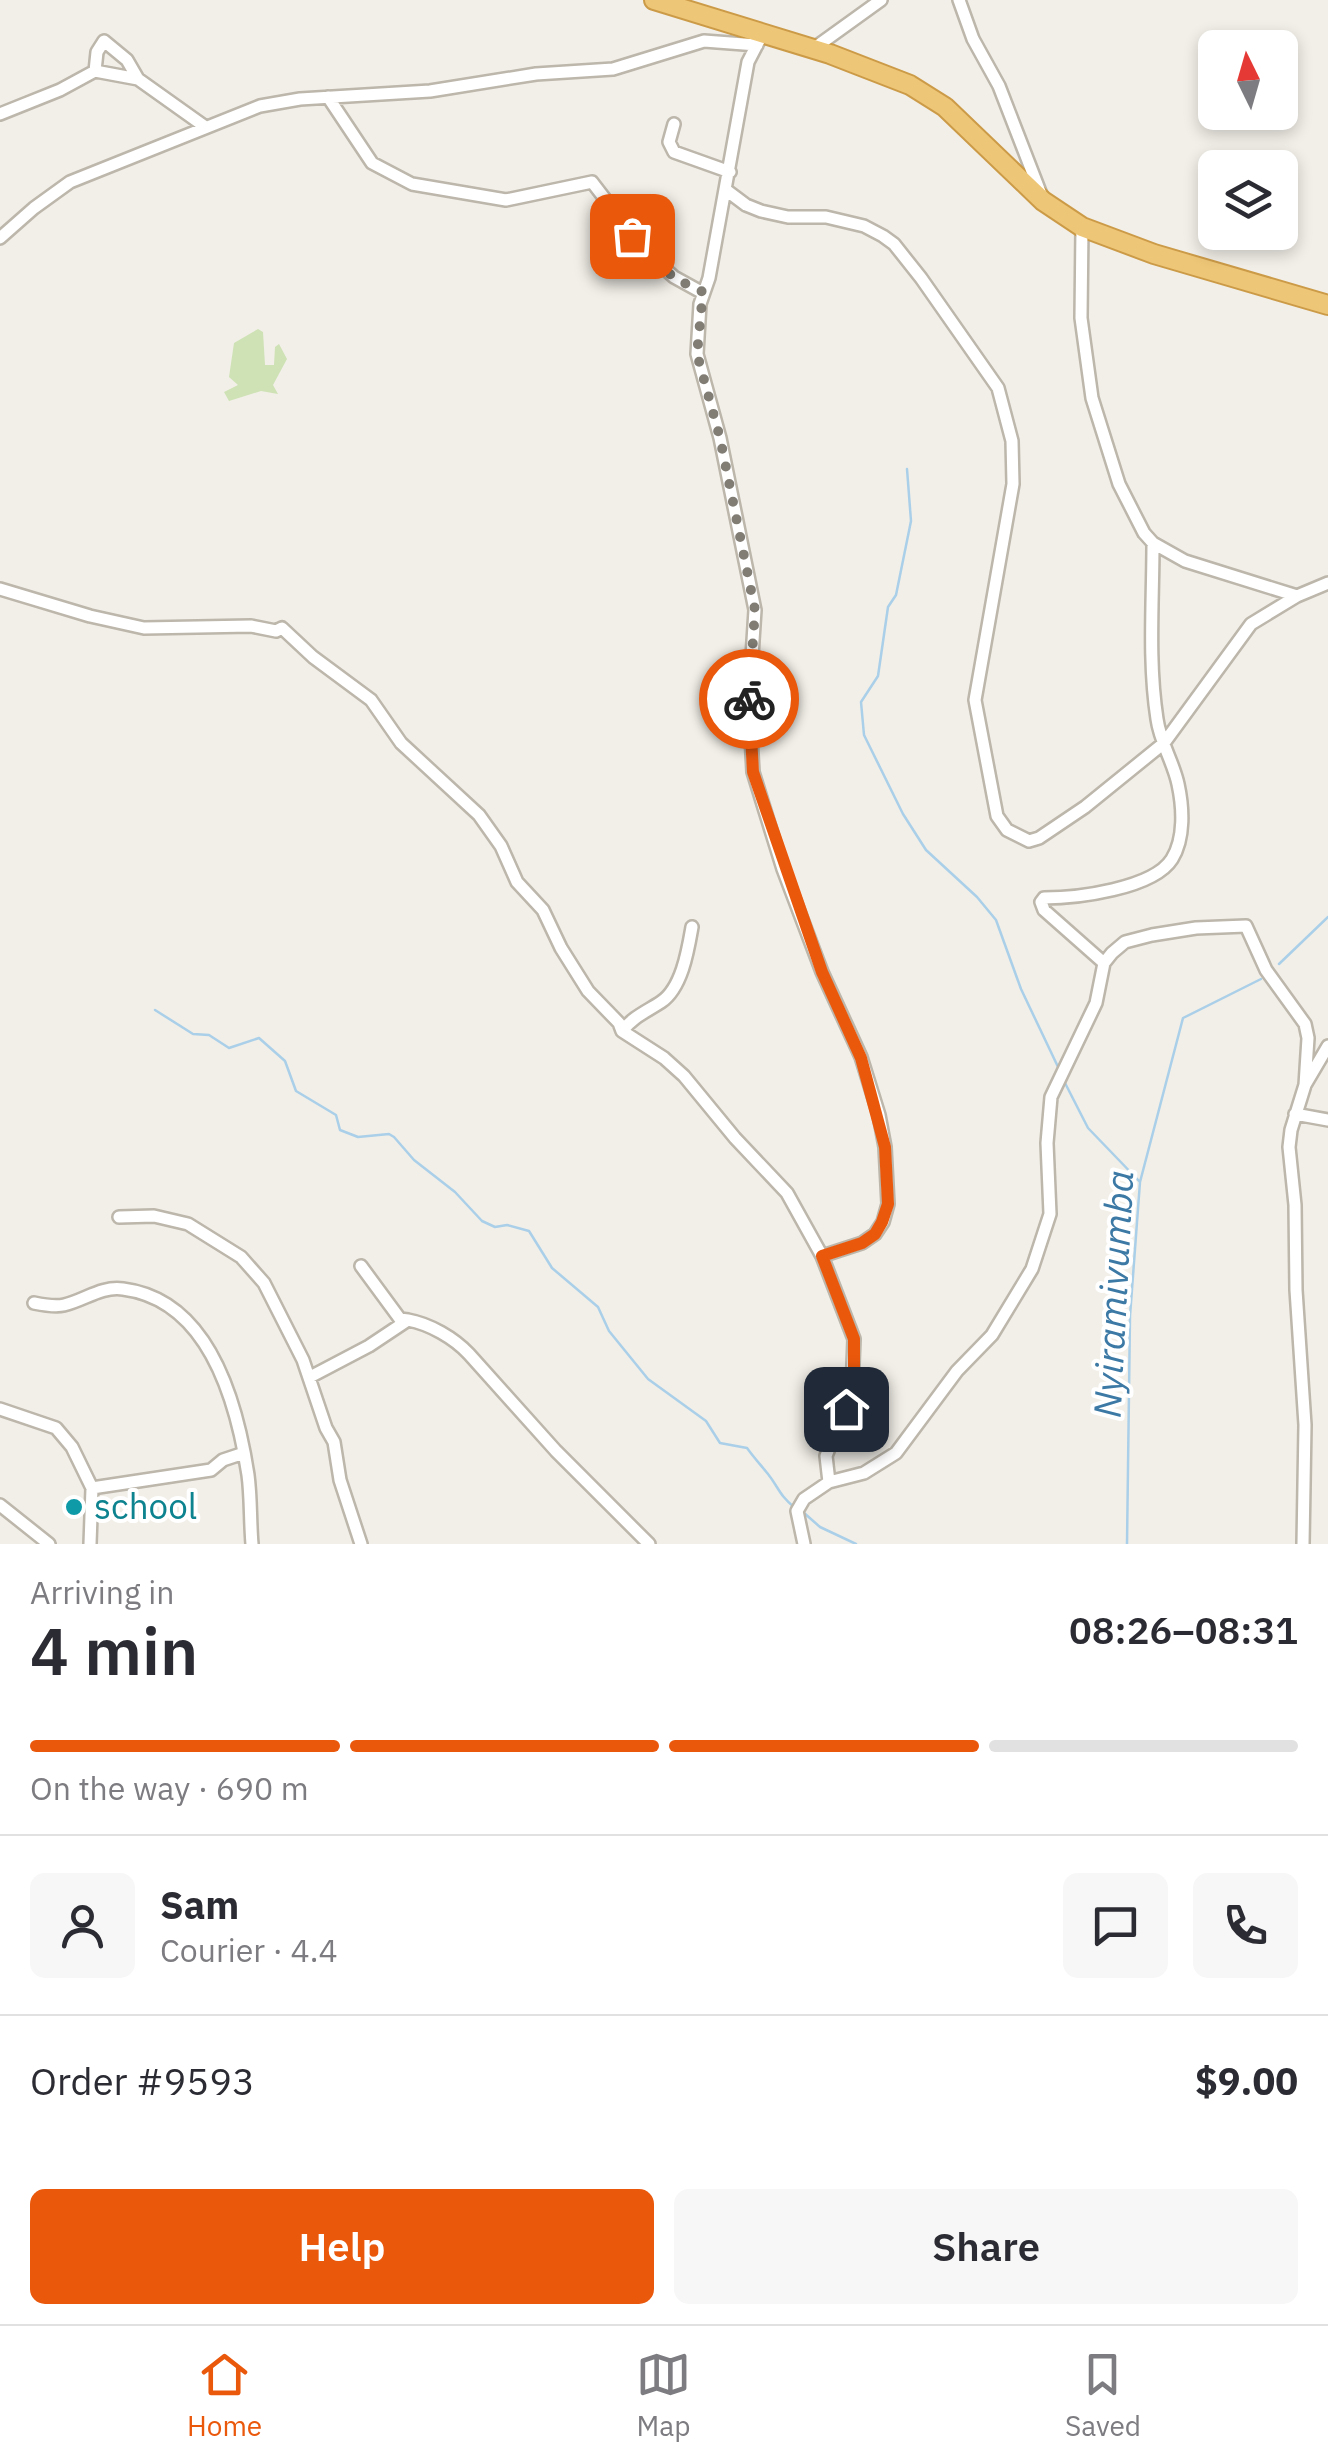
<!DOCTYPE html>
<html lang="en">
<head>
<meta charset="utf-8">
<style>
	:root { --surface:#fff; --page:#f7f7f7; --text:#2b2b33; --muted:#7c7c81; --line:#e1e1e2; --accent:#ea580c }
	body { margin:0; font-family:"IBM Plex Sans",sans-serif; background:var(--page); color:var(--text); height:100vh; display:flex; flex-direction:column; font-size:38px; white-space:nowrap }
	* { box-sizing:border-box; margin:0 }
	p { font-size:32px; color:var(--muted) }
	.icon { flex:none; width:55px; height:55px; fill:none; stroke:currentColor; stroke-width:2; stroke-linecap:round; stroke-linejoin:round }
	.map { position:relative; height:1544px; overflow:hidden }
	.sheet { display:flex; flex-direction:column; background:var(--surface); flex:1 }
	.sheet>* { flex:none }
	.needle { width:65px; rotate:355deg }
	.controls { position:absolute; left:1198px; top:30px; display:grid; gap:20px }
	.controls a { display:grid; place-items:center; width:100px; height:100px; border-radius:15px; background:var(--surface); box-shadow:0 5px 15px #0003; font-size:50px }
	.pin { position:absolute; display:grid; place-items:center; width:85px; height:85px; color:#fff; margin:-42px; border-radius:20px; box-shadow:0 5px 15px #0006 }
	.courier { position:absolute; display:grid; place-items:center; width:100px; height:100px; margin:-50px; border:8px solid #ea580c; border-radius:50%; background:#fff; color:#222; box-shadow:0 2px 12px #0007 }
	.headline em { font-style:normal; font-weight:600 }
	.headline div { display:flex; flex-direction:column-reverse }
	.headline { display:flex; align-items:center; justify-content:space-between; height:170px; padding:0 30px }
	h1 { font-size:65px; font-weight:600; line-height:75px }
	.bar { display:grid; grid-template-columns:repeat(4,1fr); gap:15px 10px; align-content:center; height:120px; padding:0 30px }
	.bar i { height:12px; border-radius:8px; background:var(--line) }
	.bar .active { background:var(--accent) }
	.bar p { grid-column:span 4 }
	.line { display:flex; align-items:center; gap:25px; padding:0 30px; border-top:2px solid var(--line) }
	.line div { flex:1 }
	.round { display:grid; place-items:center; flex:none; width:105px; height:105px; border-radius:15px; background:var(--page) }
	.action { display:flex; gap:20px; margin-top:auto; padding:20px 30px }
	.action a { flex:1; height:115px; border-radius:15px; background:var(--accent); color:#fff; font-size:40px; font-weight:600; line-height:115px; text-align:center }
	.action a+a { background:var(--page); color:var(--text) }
	.menu { display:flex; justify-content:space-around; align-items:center; height:140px; border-top:2px solid var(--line); background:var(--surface); font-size:28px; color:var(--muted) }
	.menu a { display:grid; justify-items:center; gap:5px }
	.menu .active { color:var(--accent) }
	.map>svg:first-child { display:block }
	.green { fill:#cee2b5 }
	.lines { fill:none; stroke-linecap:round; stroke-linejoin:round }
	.stream { stroke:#aacfe8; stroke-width:2.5 }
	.minor-casing { stroke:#bcb6ab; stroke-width:16 }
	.highway-casing { stroke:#cc9b48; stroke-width:22 }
	.minor { stroke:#fff; stroke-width:11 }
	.highway { stroke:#eec677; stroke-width:18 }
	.done { stroke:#817d75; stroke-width:10; stroke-dasharray:0 18 }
	.route { stroke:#ea580c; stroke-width:12 }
	.culture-dot { fill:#0f9aa8; stroke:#fff; stroke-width:4 }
	.labels { text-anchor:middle; stroke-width:8; stroke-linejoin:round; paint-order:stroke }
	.culture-label { font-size:35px; fill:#0d838f; stroke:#fff; text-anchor:start }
	.water-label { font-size:38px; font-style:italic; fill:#3c79a5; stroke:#fff }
</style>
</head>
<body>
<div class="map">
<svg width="1328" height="1544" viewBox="0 0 1328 1544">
	<rect width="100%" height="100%" fill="#f2efe8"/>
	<path class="green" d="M258 329 263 332 265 365H274L275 347 279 344 287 359 273 385 278 394 261 391 229 401 224 392 238 385 229 377 234 343Z"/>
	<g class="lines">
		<path class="stream" d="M907 469 911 521 896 595 888 607 878 676 861 702 864 735 903 814 926 850 977 897 996 920 1021 989 1059 1069
			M1279 964 1328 917
			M155 1010 193 1034 209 1035 229 1048 259 1038 285 1061 296 1091 336 1115 340 1130 358 1137 389 1134 394 1137 414 1160 455 1192 482 1221 495 1227 507 1225 529 1231 552 1268 598 1307 609 1331 648 1379 706 1421 720 1443 747 1448C755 1459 760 1464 768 1474 779 1488 779 1495 795 1508
			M1064 1081 1088 1128 1140 1182
			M803 1512 820 1527 856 1544
			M1127 1544 1130 1316 1140 1182 1183 1018 1261 979"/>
		<g class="minor-casing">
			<path id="minor" d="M959 0 973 39 999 86 1042 197
				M763 33 748 62 709 278 700 304 697 354 720 438 755 610 749 702 753 772 783 869 822 972 861 1057 879 1115 885 1147 888 1204 883 1222 875 1234 862 1243 822 1256
				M813 49 881 0
				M95 71 97 52 104 41 127 60 138 79 204 126
				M328 97 372 163 412 184 506 200 592 182 645 251 674 277 703 293
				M0 114 60 90 95 71 138 79
				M674 124 669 142 674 152 730 172
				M726 190 746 205 761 211 788 217H826L864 226 883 236 894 244 921 278 998 388 1012 441 1013 484 975 700 997 816 1007 830 1029 841 1039 838 1085 807 1164 743 1251 624 1297 596
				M1082 227 1081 318 1092 398 1119 484 1144 533 1153 543 1185 561 1297 596 1328 583
				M0 238 34 208 70 182 260 106 300 99 430 91 536 74 613 69 704 41 757 45
				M0 589 90 616 144 628 251 626 276 631 282 628 313 657 371 700 401 743 479 815 501 846 517 882 543 910 561 948 588 991 619 1023 622 1031 664 1058 684 1076 735 1138 787 1193 822 1256 854 1339 852 1389 826 1456 829 1482 804 1499 797 1511 804 1544
				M1104 963 1044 910 1041 902 1044 898C1076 898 1153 889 1172 859 1185 838 1183 807 1178 784 1173 761 1160 742 1157 719 1148 661 1153 601 1153 543
				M622 1031C634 1016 646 1012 661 1002 682 988 688 950 692 927
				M1295 1114 1328 1120
				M119 1217 154 1216 188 1224 241 1257 264 1283 303 1360 326 1428 334 1442 340 1480 361 1544
				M361 1266 400 1319 408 1320
				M34 1303C44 1305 55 1307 64 1305 85 1300 101 1286 123 1289 210 1300 237 1403 248 1475 251 1497 250 1521 252 1544
				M310 1377 369 1346 408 1320C430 1324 454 1338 469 1354L556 1451 649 1544
				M0 1409 56 1428 72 1447 92 1488 90 1544
				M829 1482 864 1473 896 1453 957 1371 992 1335 1032 1269 1050 1214 1047 1143 1051 1097 1096 1003 1104 963 1112 953 1125 942 1152 935 1196 928 1246 926 1266 970 1305 1024 1308 1038 1305 1085
				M92 1488 211 1470 223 1460 244 1453
				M0 1505 49 1544
				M1303 1544 1305 1425 1296 1290 1295 1205 1289 1147 1291 1130 1305 1085 1328 1046"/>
		</g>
		<g class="highway-casing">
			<path id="highway" d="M654 0 830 54 910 85 945 107 1043 201 1082 227 1154 254 1328 305"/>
		</g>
		<use href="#minor" class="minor"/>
		<use href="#highway" class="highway"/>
	</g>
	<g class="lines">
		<path class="done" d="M632 236 674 278 703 292 697 354 720 438 755 610 749 699"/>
		<path class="route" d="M749 699 753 772 822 972 861 1058 885 1147 888 1204 882 1222 875 1234 862 1243 822 1256 854 1339V1380L846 1409"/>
	</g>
	<circle class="culture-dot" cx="74" cy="1507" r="10"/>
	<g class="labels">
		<g class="culture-label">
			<text x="94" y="1519">school</text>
		</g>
		<g class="water-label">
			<text transform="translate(1114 1294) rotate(-87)" y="13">Nyiramivumba</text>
		</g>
	</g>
</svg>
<div class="controls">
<a><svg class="needle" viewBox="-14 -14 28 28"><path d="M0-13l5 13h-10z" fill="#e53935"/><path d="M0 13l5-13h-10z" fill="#7c7c81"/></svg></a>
<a><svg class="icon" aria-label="layers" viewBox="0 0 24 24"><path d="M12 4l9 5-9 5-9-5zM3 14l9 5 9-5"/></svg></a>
</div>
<div class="pin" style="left:632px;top:236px;background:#ea580c"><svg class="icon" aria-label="bag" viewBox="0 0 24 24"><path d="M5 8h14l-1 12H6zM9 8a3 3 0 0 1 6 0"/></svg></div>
<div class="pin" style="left:846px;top:1409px;background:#1f2937"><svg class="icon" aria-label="home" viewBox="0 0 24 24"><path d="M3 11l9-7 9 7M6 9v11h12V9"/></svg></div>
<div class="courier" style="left:749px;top:699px"><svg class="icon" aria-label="bike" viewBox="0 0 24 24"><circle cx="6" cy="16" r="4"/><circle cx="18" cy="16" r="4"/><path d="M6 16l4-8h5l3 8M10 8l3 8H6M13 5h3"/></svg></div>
</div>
<section class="sheet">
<div class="headline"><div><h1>4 min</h1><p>Arriving in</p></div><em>08:26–08:31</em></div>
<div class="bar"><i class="active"></i><i class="active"></i><i class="active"></i><i></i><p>On the way · 690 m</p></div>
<div class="line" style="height:180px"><a class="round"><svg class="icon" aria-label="person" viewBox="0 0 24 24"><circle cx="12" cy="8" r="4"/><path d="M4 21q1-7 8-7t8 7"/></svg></a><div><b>Sam</b><p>Courier · 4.4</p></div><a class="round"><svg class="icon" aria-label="chat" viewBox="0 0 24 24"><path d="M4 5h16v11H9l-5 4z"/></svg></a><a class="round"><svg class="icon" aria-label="phone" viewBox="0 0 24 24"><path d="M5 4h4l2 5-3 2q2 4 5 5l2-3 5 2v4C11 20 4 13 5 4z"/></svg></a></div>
<div class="line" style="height:130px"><div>Order #9593</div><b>$9.00</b></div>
<div class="action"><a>Help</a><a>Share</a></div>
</section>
<nav class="menu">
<a class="active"><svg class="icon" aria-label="home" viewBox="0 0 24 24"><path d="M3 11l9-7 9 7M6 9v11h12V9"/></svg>Home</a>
<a><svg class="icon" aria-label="map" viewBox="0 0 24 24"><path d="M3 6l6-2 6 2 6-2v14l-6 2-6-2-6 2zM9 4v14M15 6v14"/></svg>Map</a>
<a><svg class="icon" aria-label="saved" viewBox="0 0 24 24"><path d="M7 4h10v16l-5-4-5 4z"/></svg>Saved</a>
</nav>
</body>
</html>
